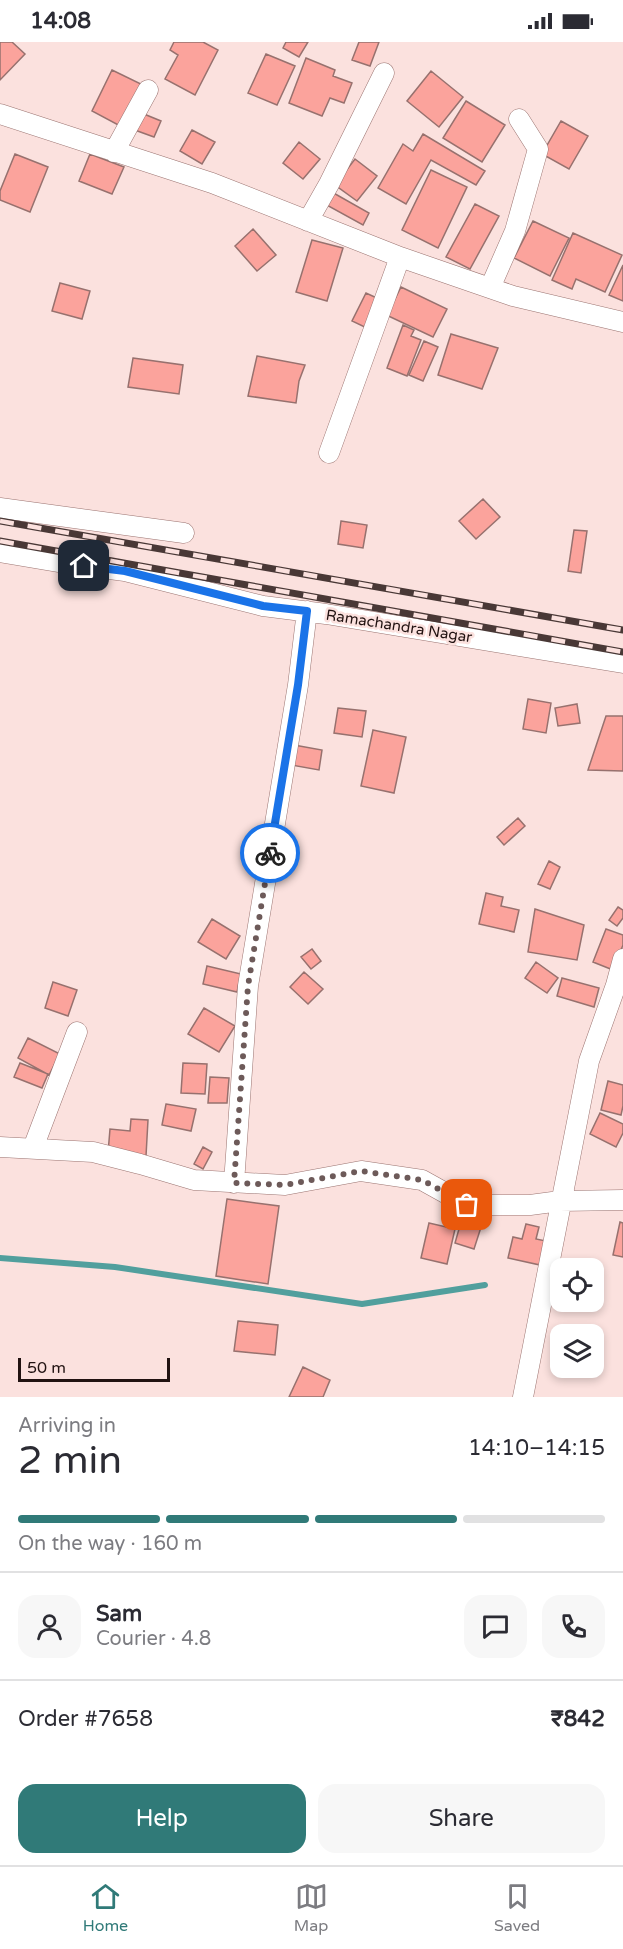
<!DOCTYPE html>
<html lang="en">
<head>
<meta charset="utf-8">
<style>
	:root { --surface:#fff; --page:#f7f7f7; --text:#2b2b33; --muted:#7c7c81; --line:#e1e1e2; --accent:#307a78 }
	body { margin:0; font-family:"Varela Round",sans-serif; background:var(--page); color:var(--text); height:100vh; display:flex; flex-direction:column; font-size:22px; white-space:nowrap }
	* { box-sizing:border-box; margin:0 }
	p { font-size:20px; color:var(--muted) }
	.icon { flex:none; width:33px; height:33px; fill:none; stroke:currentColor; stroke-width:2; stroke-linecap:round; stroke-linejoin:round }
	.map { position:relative; height:1355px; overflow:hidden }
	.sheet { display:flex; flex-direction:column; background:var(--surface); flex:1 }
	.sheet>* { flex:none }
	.controls { position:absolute; left:550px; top:1216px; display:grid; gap:12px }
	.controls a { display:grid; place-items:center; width:54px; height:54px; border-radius:12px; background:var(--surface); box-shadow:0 3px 9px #0003; font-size:30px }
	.scale { position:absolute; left:18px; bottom:15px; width:152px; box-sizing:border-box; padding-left:6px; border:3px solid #211211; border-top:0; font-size:16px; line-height:21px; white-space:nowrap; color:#211211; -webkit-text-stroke:4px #fbe1de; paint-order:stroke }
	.pin { position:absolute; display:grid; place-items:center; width:51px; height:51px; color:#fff; margin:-26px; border-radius:12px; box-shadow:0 3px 9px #0006 }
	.courier { position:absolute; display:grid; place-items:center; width:60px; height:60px; margin:-30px; border:4px solid #1a73e8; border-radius:50%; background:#fff; color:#222; box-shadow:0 2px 8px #0007 }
	.overview em { font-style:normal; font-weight:600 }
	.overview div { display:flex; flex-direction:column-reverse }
	.overview { display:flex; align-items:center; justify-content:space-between; height:102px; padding:0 18px }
	h1 { font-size:39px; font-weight:600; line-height:45px }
	.bar { display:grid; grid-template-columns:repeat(4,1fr); gap:9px 6px; align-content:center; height:72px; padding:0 18px }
	.bar i { height:8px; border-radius:4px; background:var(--line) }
	.bar .on { background:var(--accent) }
	.bar p { grid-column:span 4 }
	.line { display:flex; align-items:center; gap:15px; padding:0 18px; border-top:2px solid var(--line) }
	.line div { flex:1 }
	.round { display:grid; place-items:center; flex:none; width:63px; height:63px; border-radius:18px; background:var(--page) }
	.primary-button { display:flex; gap:12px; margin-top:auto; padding:12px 18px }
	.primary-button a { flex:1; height:69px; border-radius:18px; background:var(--accent); color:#fff; font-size:24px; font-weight:600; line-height:69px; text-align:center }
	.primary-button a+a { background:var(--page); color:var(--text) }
	.status { display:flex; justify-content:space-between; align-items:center; height:42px; padding:0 30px; background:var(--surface); direction:ltr }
	.status svg { height:16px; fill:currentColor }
	.tabs { display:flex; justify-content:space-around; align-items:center; height:84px; border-top:2px solid var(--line); background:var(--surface); font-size:16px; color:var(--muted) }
	.tabs a { display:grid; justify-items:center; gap:3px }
	.tabs .on { color:var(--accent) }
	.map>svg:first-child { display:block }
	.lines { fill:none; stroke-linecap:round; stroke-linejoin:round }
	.stream { stroke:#519f9d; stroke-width:6 }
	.building { fill:#fba39c; stroke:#97716e; stroke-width:1.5 }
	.minor-casing { stroke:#9b7471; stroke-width:21 }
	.minor { stroke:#fff; stroke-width:20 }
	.rail-casing { stroke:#493836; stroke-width:7 }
	.rail { stroke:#fbe1de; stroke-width:4.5; stroke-dasharray:14; stroke-linecap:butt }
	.done { stroke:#6d5a59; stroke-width:6; stroke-dasharray:0 10.8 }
	.route { stroke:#1a73e8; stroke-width:8 }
	.labels { text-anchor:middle; stroke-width:5; stroke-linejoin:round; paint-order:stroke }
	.street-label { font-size:15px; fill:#211211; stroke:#fbe1de }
</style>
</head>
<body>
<div class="status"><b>14:08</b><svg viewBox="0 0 49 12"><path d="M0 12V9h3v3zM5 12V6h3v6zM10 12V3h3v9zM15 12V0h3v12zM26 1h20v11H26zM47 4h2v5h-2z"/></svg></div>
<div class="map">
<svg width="623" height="1355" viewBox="0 0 623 1355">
	<rect width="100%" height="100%" fill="#fbe1de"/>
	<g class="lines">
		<path class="stream" d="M0 1216 115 1225 362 1262 485 1243"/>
	</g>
	<path class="building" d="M0 0H12L25 12 0 38Z
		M174 0H203L218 8 195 53 165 37 178 13 170 8Z
		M286 0H308L299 15 283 6Z
		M359 0H379L370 24 352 18Z
		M266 12 295 24 277 63 248 51Z
		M306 16 335 28 333 34 352 41 344 61 330 56 322 74 289 61Z
		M112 28 143 43 122 85 92 69Z
		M431 29 463 55 439 85 407 59Z
		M466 59 505 83 482 120 443 96Z
		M139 70 161 79 154 95 132 87Z
		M561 79 588 94 569 127 542 112Z
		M192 88 215 100 202 122 180 109Z
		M423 92 485 129 476 143 431 118 406 162 378 146 403 102 413 109Z
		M299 100 320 117 303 137 283 121Z
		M15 112 48 125 30 170 0 158V149Z
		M90 112 124 125 112 152 79 139Z
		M355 117 377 134 357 159 335 143Z
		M431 128 467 145 438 206 402 188Z
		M330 149 369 171 363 183 323 161Z
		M475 162 499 174 470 227 446 215Z
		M533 179 569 196 550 234 514 216Z
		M253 187 276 213 257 229 235 204Z
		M573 191 622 213 605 250 576 237 572 247 552 238Z
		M312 198 343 206 327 259 296 250Z
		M623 223V259L609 253Z
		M60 241 90 249 82 277 52 269Z
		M401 245 447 267 433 295 380 270 371 288 352 279 366 251 392 263Z
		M403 283 414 288 411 294 421 298 407 334 387 326Z
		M451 292 498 306 482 347 438 333Z
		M424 299 438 305 423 339 409 333Z
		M257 314 305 323 299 339 296 361 248 354Z
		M133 316 183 323 179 352 128 345Z
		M483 457 500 475 476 497 459 479Z
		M341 479 367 483 363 506 338 502Z
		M574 488 587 489 581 531 568 529Z
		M528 657 551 661 546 691 523 687Z
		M577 662 580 681 558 684 555 666Z
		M338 666 366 669 362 695 334 691Z
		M606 674H623V729L588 728Z
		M373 688 406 695 394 751 361 744Z
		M294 703 322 708 319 728 291 723Z
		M518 776 525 784 504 803 497 795Z
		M549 819 560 825 550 847 538 842Z
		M486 851 503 855 501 864 519 868 514 890 479 882Z
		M618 865 623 868V876L617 884 609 878Z
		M535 867 584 883 577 918 528 910Z
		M212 877 240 894 226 917 198 900Z
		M606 887 623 893V903L613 928 593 920Z
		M312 907 321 919 311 927 301 915Z
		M536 920 558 936 547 951 525 936Z
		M207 924 241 932 237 950 203 942Z
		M304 930 323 947 308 962 290 945Z
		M562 936 599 946 594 965 557 954Z
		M53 940 77 948 68 974 45 966Z
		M204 966 235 984 219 1010 188 992Z
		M28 996 60 1012 49 1033 18 1016Z
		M20 1021 48 1032 42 1046 14 1035Z
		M183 1021 207 1022 205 1052 181 1051Z
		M210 1035 229 1036 227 1061H208Z
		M608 1039 623 1043V1064L621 1073 601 1068Z
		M166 1062 196 1067 191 1089 162 1083Z
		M600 1071 623 1082V1091L616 1105 590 1092Z
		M131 1077 148 1078 146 1114 108 1111 110 1087 130 1089Z
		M203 1105 212 1110 203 1127 194 1122Z
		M227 1157 279 1164 268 1242 216 1234Z
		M463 1173 483 1179 474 1207 455 1201Z
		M620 1180 623 1181V1215L613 1213Z
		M429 1181 455 1187 447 1222 421 1216Z
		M526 1182 539 1185 536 1197 546 1199 540 1223 508 1216 513 1195 522 1197Z
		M238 1279 278 1283 275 1313 234 1309Z
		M303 1325 330 1338 323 1355H289Z"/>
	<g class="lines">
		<g class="minor-casing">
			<path id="minor" d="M0 72 212 141 400 215 513 254 623 280
				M114 110 148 48
				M308 179 329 142 384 31
				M490 246 515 189 538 107 519 77
				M329 411 400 215
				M0 466 184 491
				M0 510 64 521 125 529 263 564 326 572 623 621
				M0 1105 93 1110 140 1122 194 1138 285 1143 361 1129 422 1138 467 1163H530L560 1159 623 1158
				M33 1106 77 990
				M234 1141 248 944 298 643 307 569
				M523 1355 589 1019 616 943 623 917"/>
		</g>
		<use href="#minor" class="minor"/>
		<g class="rail-casing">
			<path id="rail" d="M0 479 623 588
				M0 499 623 610"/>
		</g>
		<use href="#rail" class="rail"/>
	</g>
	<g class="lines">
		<path class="done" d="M270 811 248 944 234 1141 285 1143 361 1129 422 1138 467 1163"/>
		<path class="route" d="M84 524 125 529 263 564 307 569 298 643 270 811"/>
	</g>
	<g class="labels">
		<g class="street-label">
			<text transform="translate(399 584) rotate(9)" y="5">Ramachandra Nagar</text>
		</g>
	</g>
</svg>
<div class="controls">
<a><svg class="icon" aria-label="locate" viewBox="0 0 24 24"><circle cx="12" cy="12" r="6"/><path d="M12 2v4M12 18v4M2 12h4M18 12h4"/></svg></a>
<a><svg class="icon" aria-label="layers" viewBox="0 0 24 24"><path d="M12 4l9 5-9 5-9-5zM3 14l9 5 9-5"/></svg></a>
</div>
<div class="scale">50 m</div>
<div class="pin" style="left:467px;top:1163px;background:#ea580c"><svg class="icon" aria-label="bag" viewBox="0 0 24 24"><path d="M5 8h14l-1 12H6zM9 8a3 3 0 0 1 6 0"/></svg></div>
<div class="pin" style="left:84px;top:524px;background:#1f2937"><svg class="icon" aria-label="home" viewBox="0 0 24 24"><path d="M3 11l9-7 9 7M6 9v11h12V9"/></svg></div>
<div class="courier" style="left:270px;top:811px"><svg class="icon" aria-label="bike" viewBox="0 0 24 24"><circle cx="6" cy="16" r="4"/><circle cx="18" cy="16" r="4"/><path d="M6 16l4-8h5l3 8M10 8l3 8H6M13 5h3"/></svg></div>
</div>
<section class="sheet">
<div class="overview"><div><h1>2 min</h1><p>Arriving in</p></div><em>14:10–14:15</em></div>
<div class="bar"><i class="on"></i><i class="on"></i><i class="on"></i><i></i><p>On the way · 160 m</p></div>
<div class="line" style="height:108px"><a class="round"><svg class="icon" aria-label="person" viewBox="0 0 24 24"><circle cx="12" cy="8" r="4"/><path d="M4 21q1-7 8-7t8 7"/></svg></a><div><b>Sam</b><p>Courier · 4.8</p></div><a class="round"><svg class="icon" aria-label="chat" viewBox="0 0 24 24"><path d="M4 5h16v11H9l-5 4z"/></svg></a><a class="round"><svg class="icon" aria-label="phone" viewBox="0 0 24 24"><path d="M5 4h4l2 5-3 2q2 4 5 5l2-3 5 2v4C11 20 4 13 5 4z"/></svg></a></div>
<div class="line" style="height:78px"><div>Order #7658</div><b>₹842</b></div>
<div class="primary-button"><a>Help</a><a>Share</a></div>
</section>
<nav class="tabs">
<a class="on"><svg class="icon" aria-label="home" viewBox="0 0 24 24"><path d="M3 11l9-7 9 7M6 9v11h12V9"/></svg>Home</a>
<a><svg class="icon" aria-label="map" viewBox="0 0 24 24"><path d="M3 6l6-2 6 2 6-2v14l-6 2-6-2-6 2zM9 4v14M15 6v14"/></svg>Map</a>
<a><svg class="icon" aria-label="saved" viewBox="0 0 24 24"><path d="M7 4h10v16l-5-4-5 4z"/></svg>Saved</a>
</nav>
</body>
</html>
